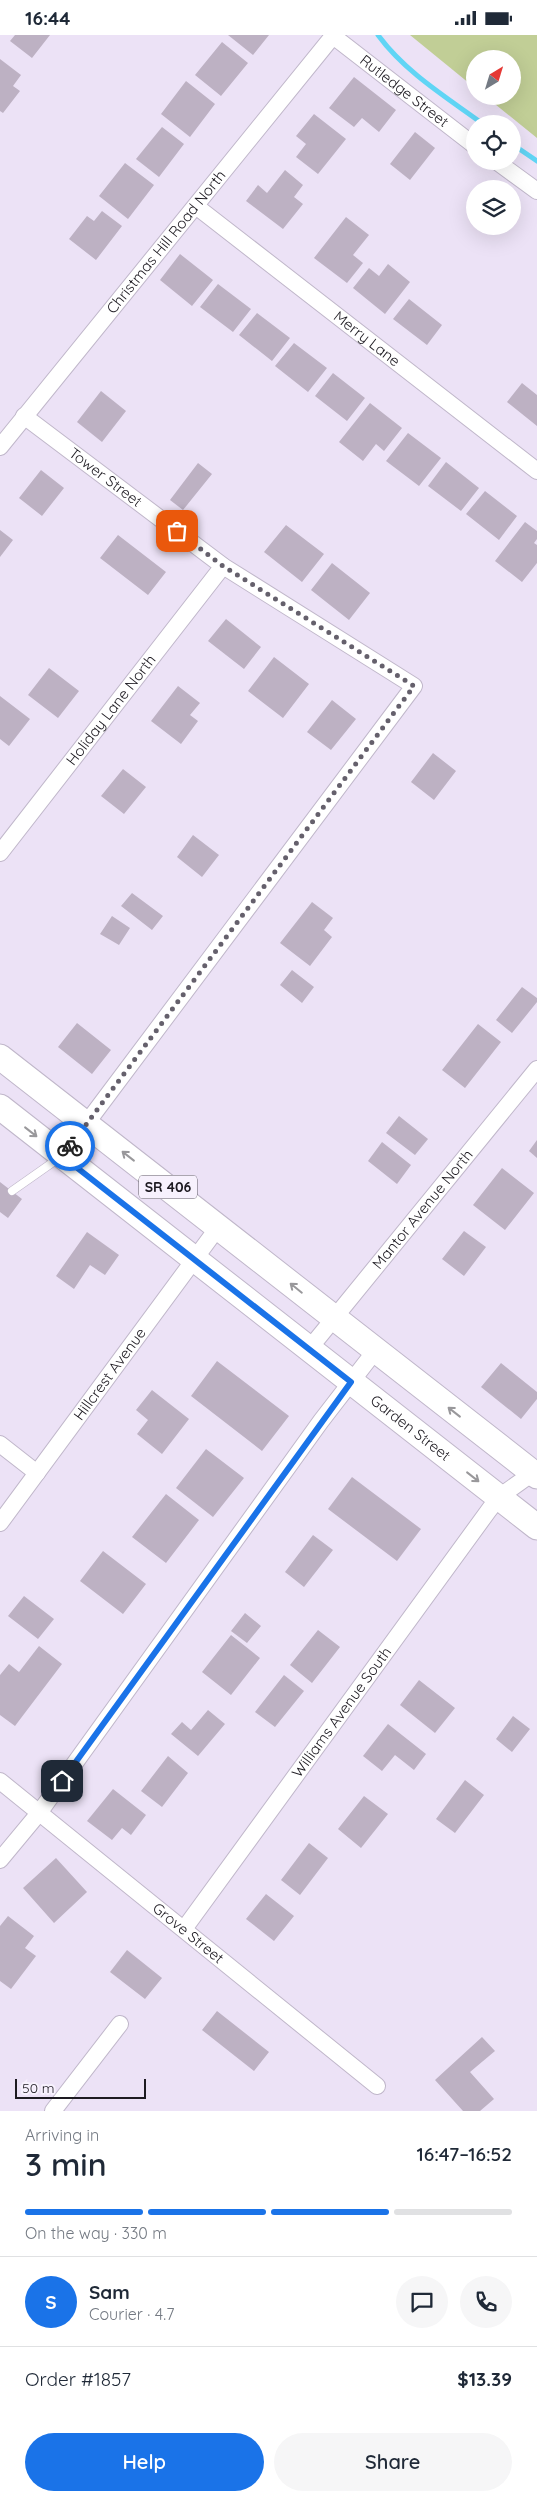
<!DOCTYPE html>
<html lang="en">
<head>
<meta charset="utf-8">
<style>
	:root { --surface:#fff; --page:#f6f6f7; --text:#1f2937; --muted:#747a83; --line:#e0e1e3; --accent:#1a73e8 }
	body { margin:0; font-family:Quicksand,sans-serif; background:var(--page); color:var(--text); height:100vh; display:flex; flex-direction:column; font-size:19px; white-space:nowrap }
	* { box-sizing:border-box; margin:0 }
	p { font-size:16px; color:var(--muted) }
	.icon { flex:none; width:28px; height:28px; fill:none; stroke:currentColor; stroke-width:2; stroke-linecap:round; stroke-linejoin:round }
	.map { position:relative; height:2076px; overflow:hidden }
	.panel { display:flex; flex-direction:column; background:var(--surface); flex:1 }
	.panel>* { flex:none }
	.needle { width:32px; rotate:38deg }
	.buttons { position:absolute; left:466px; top:15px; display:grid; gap:10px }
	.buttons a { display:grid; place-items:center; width:55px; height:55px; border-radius:50%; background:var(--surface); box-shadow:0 5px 20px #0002; font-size:25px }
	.scale { position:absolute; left:15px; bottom:12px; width:131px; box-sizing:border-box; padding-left:5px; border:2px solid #1d1a21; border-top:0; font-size:14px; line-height:18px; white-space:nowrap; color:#1d1a21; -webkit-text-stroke:4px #f7f1fd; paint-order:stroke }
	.pin { position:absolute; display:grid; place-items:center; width:42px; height:42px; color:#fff; margin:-21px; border-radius:10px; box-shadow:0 2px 8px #0006 }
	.courier { position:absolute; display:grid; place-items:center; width:50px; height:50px; margin:-25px; border:4px solid #1a73e8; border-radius:50%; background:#fff; color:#222; box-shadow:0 1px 6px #0007 }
	.summary em { font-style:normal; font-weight:600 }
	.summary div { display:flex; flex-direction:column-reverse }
	.summary { display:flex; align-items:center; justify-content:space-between; height:85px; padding:0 25px }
	h1 { font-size:32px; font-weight:600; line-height:38px }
	.bar { display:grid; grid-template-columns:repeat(4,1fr); gap:8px 5px; align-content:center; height:60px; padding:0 25px }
	.bar i { height:6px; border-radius:4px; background:var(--line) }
	.bar .active { background:var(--accent) }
	.bar p { grid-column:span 4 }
	.line { display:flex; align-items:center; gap:12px; padding:0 25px; border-top:1px solid var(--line) }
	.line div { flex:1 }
	.round { display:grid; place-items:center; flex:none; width:52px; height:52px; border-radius:26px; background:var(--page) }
	.action { display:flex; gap:10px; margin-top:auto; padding:10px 25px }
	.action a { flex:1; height:58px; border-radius:30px; background:var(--accent); color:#fff; font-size:20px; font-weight:600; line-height:58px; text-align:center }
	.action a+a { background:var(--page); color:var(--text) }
	.status { display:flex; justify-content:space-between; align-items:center; height:35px; padding:0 25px; background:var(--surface); direction:ltr }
	.status svg { height:14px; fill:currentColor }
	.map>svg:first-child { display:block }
	.green { fill:#c1ce96 }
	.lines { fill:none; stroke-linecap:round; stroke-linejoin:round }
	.stream { stroke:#60d5f5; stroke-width:5 }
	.building { fill:#bdb1c3 }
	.lane-casing { stroke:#c0b7ca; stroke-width:9 }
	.street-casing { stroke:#c0b7ca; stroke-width:18 }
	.primary-casing { stroke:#c0b7ca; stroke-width:27 }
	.lane { stroke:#fff; stroke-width:8 }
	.street { stroke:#fff; stroke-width:16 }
	.primary { stroke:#fff; stroke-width:25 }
	.oneway { stroke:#99989b }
	.done { stroke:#65606c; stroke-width:5; stroke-dasharray:0 9 }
	.route { stroke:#1a73e8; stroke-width:6 }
	.labels { text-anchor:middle; stroke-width:4; stroke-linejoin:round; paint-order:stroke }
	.shield { fill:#f7f1fd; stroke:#5e5a63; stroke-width:1 }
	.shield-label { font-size:14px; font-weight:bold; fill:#1d1a21 }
	.street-label { font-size:15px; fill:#1d1a21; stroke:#f7f1fd }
</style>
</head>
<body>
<div class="status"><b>16:44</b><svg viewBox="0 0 49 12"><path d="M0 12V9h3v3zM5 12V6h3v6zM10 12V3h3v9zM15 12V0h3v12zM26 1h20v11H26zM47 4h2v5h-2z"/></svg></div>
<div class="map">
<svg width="537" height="2076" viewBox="0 0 537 2076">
	<rect width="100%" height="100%" fill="#ece2f6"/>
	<path class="green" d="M410 0H537V103L485 61H512V24H475V53Z"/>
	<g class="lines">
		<path class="stream" d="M378 0C405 37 446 62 483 89
			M512 109 537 126"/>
	</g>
	<path class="building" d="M15 0H50L32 23 10 6Z
		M228 0H269L253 20Z
		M222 7 248 28 221 61 195 40Z
		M0 24 21 40 13 51 20 56 3 78 0 76Z
		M354 42 396 75 379 97 362 83 354 92 329 73Z
		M186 46 215 69 190 102 161 79Z
		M314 79 346 104 318 139 296 122 306 109 296 101Z
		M162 92 184 109 159 142 136 124Z
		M415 97 435 113 410 145 390 129Z
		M125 128 154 150 128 184 99 161Z
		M285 135 303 150 294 162 303 169 283 194 246 166 258 150 267 158Z
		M102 176 122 191 96 225 69 204 87 181 94 186Z
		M346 182 369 200 353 220 363 228 347 248 314 223Z
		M180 219 213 245 192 271 160 245Z
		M388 229 410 247 385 279 353 253 369 233 379 241Z
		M218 249 251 274 233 297 200 272Z
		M409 264 442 290 427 310 393 284Z
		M257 278 290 303 272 326 239 300Z
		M294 308 327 333 308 357 275 331Z
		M333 338 365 363 347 386 315 361Z
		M522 348 537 360V391L507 367Z
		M101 356 126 376 102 407 77 387Z
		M370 368 402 393 384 416 376 409 363 426 339 407Z
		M408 398 441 423 419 451 386 426Z
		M446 427 479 453 461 476 428 451Z
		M198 428 212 439 183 475 170 465Z
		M41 435 64 453 42 481 19 463Z
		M485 456 517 481 499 505 466 479Z
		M525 487 537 496V504L534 508 537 510V528L522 547 495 526Z
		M286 490 324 519 302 547 264 517Z
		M0 495 13 505 0 522Z
		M118 500 166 537 148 560 100 523Z
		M332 528 370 558 349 585 311 555Z
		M226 584 261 612 244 634 208 606Z
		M274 622 309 649 283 683 248 656Z
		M49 633 79 656 58 683 28 660Z
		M178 651 200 668 190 680 198 686 181 709 151 686Z
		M0 661 30 684 9 711 0 704Z
		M332 665 356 684 331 715 307 697Z
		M433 718 456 736 434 765 411 747Z
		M123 734 146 752 124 779 101 761Z
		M193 800 219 820 202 842 177 822Z
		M132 858 163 881 152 895 121 871Z
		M312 867 333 883 324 895 332 902 310 931 280 908Z
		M112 881 130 893 119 910 100 899Z
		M292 935 314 952 302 968 280 950Z
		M522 952 537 963V967L512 998 496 985Z
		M77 988 111 1015 92 1039 58 1012Z
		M478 989 501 1007 465 1053 442 1035Z
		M399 1081 428 1104 415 1120 386 1098Z
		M537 1105V1123L529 1116Z
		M382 1107 411 1130 397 1149 368 1126Z
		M502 1133 534 1158 505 1195 473 1170Z
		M0 1147 22 1164 8 1183 0 1177Z
		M464 1196 486 1212 464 1241 442 1224Z
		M87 1197 119 1220 105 1240 90 1230 74 1254 56 1241Z
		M217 1326 289 1381 262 1416 191 1361Z
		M501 1328 537 1357V1364L521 1384 481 1352Z
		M152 1355 189 1384 162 1419 137 1399 148 1385 136 1375Z
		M206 1414 244 1443 213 1482 176 1453Z
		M352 1442 421 1494 397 1526 328 1474Z
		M166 1459 199 1485 166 1528 132 1502Z
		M313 1500 333 1515 304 1552 285 1537Z
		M103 1516 146 1549 123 1579 80 1546Z
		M24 1561 54 1584 38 1604 8 1581Z
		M245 1578 261 1591 247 1608 231 1596Z
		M318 1595 340 1612 312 1648 290 1630Z
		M231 1600 260 1623 231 1660 202 1637Z
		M39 1611 62 1629 15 1691 0 1680V1640L9 1629 19 1637Z
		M284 1640 304 1656 275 1692 255 1677Z
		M419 1645 455 1673 435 1698 400 1670Z
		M208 1675 225 1689 198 1721 171 1699 182 1687 191 1695Z
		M513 1681 530 1694 512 1717 496 1704Z
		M388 1689 426 1719 414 1735 395 1720 382 1736 363 1721Z
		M168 1721 188 1738 162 1772 141 1756Z
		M465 1745 484 1760 455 1798 436 1784Z
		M113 1754 146 1780 131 1800 122 1793 112 1805 87 1786Z
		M364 1761 388 1779 361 1813 338 1794Z
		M309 1808 328 1823 300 1860 281 1845Z
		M56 1823 87 1857 54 1888 23 1853Z
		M266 1859 294 1881 274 1906 246 1884Z
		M8 1881 34 1901 25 1913 36 1921 11 1954 0 1946V1891Z
		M127 1915 162 1943 145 1964 110 1937Z
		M217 1976 269 2017 254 2036 202 1995Z
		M482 2002 495 2016 470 2037 494 2064 480 2076H463L435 2045Z"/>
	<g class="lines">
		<g class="lane-casing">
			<path id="lane" d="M12 1156 59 1123"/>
		</g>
		<g class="street-casing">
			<g id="street">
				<path d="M496 126 537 156"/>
				<path id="s1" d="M197 172 537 436"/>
				<path id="s2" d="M24 381 223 531 414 651 62 1121"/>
				<path id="s3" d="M0 412 333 1 475 111"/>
				<path id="s4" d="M0 818 223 531"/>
				<path id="s5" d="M309 1314 537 1034"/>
				<path d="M0 1409 37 1438"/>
				<path id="s6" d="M0 1488 219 1191"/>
				<path id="s7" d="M0 1746 377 2051"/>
				<path d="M0 1825 39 1778 321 1386 375 1316"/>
				<path id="s8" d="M184 1894 489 1475 499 1462 537 1435"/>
				<path d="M53 2076 120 1989"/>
			</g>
		</g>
		<g class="primary-casing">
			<g id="primary">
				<path d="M0 1022 537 1441"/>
				<path id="s9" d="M0 1072 537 1492"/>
			</g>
		</g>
		<use href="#lane" class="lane"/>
		<use href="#street" class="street"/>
		<use href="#primary" class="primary"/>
	</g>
	<defs><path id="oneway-shaft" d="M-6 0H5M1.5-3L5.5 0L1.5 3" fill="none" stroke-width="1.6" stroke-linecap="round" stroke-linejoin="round" transform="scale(1.25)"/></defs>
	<g class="oneway">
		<use href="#oneway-shaft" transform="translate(31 1097) rotate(38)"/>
		<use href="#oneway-shaft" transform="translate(128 1121) rotate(-142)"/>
		<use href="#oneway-shaft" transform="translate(296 1253) rotate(-141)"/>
		<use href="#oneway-shaft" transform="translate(454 1377) rotate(-142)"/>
		<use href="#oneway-shaft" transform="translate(473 1442) rotate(38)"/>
	</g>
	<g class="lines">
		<path class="done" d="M70 1111 414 651 223 531 177 496"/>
		<path class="route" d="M62 1746 351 1347 62 1121 70 1111"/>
	</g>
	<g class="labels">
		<rect class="shield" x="139" y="1140.5" width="58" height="23" rx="4"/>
		<g class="shield-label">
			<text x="168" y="1157">SR 406</text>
		</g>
		<g class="street-label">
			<text dy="5" stroke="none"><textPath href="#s3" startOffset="619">Rutledge Street</textPath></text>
			<text dy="5" stroke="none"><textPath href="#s3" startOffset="264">Christmas Hill Road North</textPath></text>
			<text dy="5" stroke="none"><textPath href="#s1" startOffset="215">Merry Lane</textPath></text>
			<text dy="5" stroke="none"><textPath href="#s2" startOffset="102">Tower Street</textPath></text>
			<text dy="5" stroke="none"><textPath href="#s4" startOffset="181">Holiday Lane North</textPath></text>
			<text dy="5" stroke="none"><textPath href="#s5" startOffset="180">Mantor Avenue North</textPath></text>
			<text dy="5" stroke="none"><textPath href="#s6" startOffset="185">Hillcrest Avenue</textPath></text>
			<text dy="5" stroke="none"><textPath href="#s9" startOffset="521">Garden Street</textPath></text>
			<text dy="5" stroke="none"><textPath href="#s8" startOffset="268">Williams Avenue South</textPath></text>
			<text dy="5" stroke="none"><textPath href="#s7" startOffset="242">Grove Street</textPath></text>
		</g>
	</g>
</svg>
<div class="buttons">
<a><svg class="needle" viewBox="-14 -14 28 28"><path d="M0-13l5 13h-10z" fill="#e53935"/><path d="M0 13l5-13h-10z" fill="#747a83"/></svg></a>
<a><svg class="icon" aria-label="locate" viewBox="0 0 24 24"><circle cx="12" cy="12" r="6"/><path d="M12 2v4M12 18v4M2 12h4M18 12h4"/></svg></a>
<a><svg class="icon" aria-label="layers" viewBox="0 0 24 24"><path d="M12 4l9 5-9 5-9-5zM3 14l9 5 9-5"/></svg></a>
</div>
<div class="scale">50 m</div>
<div class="pin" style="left:177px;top:496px;background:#ea580c"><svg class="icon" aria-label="bag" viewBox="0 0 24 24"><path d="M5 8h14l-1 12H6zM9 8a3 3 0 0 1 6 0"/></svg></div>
<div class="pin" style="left:62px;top:1746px;background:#1f2937"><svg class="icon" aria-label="home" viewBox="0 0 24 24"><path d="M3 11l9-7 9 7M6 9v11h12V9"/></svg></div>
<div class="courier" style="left:70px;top:1111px"><svg class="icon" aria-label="bike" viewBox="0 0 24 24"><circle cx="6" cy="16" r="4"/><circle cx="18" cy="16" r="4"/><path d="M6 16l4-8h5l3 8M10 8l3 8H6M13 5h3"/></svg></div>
</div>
<section class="panel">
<div class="summary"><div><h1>3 min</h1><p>Arriving in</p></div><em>16:47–16:52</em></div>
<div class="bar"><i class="active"></i><i class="active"></i><i class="active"></i><i></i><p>On the way · 330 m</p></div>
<div class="line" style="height:90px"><b class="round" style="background:var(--accent);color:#fff">S</b><div><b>Sam</b><p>Courier · 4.7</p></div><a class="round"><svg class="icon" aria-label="chat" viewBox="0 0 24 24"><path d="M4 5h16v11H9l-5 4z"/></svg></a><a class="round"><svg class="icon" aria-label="phone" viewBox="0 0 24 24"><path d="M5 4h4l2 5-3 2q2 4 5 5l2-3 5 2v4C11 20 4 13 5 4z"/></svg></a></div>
<div class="line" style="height:65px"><div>Order #1857</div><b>$13.39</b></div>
<div class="action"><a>Help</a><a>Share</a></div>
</section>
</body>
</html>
